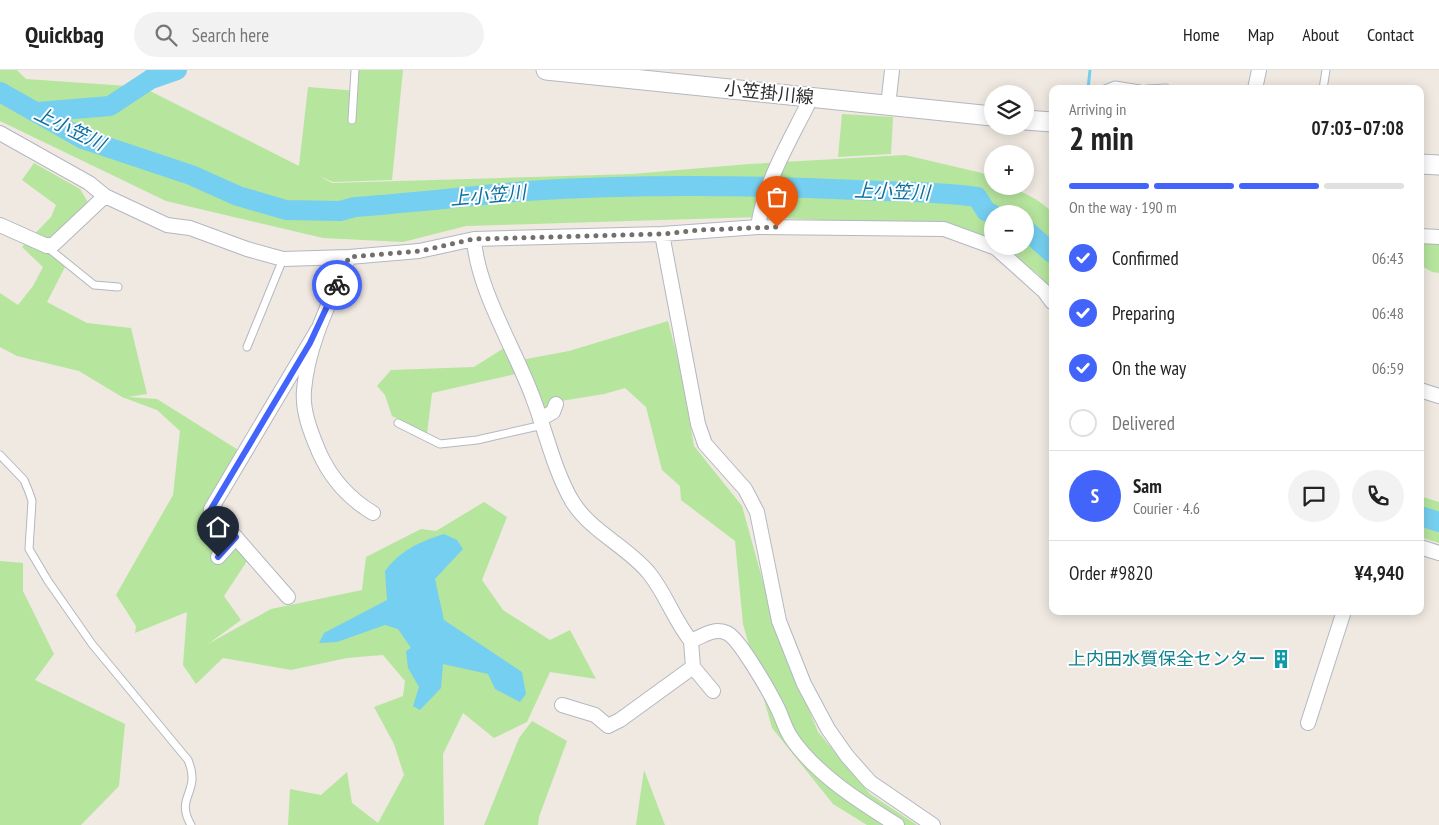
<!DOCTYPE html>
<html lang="en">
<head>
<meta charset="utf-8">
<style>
	:root { --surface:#fff; --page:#f2f2f2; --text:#222; --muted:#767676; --line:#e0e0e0; --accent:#4264fb }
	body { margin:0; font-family:"PT Sans Narrow","Noto Sans JP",sans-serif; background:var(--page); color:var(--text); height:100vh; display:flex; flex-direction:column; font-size:19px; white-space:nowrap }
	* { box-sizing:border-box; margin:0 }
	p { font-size:16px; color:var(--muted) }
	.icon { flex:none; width:28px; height:28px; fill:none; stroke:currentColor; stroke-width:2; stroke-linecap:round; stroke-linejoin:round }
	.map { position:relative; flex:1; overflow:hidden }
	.details { position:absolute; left:1049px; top:15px; width:375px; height:530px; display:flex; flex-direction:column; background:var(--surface); border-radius:10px; box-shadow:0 2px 12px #0003 }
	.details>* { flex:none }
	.tools { position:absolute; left:984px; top:15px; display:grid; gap:10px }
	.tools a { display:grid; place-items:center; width:50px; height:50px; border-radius:50%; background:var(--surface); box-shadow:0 2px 12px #0003; font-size:25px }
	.pin { position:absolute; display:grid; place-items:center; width:42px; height:42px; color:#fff; margin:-51px -21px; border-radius:50% 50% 50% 0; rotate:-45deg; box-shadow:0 0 5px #0007 }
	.pin .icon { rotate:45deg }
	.courier { position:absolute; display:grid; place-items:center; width:50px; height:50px; margin:-25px; border:4px solid #4264fb; border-radius:50%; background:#fff; color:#222; box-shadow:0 1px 6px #0007 }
	.head em { font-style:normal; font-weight:600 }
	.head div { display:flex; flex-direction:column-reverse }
	.head { display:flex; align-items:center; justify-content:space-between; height:85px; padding:0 20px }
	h1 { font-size:32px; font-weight:600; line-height:38px }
	.bar { display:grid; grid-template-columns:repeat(4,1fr); gap:8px 5px; align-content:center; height:60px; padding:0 20px }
	.bar i { height:6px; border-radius:4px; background:var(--line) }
	.bar .active { background:var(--accent) }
	.bar p { grid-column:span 4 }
	.line { display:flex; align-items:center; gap:12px; padding:0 20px; border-top:1px solid var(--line) }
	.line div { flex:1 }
	.round { display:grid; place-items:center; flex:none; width:52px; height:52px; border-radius:26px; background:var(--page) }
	ol { padding:0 20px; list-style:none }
	li { display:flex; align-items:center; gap:15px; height:55px }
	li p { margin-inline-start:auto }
	li .icon { padding:5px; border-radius:50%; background:var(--accent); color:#fff; stroke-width:4 }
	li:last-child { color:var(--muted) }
	li i { width:28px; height:28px; border:2px solid var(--line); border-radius:50% }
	header { display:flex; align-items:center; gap:30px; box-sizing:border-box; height:70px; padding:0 25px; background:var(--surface); border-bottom:1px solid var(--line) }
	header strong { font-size:24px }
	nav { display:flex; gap:28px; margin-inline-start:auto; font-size:18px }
	.search { width:350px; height:45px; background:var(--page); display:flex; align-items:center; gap:12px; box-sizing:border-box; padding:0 18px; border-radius:28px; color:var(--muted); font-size:19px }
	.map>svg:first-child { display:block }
	.green { fill:#b6e59e }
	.water { fill:#75cff0 }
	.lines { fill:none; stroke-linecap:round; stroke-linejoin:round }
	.stream { stroke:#75cff0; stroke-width:3 }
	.river { stroke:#75cff0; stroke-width:20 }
	.lane-casing { stroke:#b4b7c1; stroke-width:9 }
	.street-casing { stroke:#b4b7c1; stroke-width:16 }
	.secondary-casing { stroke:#b4b7c1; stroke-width:21 }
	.lane { stroke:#fff; stroke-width:7 }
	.street { stroke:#fff; stroke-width:14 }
	.secondary { stroke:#fff; stroke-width:19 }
	.done { stroke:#726f6d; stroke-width:5; stroke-dasharray:0 9 }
	.route { stroke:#4264fb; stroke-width:6 }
	.labels { text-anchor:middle; stroke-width:4; stroke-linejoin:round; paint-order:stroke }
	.street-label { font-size:18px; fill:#2e2e2e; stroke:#fff }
	.culture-label { font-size:18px; fill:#0d838f; stroke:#fff; text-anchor:end }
	.water-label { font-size:19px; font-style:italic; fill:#0d6fa3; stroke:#fff }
</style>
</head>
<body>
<header>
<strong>Quickbag</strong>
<div class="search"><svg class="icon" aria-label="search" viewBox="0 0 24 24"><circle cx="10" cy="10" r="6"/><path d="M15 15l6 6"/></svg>Search here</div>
<nav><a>Home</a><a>Map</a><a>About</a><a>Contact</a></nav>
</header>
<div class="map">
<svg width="1439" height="755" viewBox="0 0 1439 755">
	<rect width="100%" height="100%" fill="#efe9e1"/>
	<path class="green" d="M0 0H17L26 9 142 17 299 96 308 17 358 21 359 0H403L392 110 333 112 319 106 332 113 632 104 749 94 905 85 982 103 992 108V116C1014 116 1036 127 1052 142V220L1039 205 1000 176H1025V144H992V172L862 152 760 147 466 156 403 172 323 168 166 131 0 51Z
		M842 44 893 47 891 84 838 87Z
		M34 93 80 119 89 134 50 183 65 197 47 232 87 253 131 258 147 324 128 327 157 329 243 383 216 436 253 482 224 526 241 550 208 574 271 539 362 520 366 487 421 459 436 461 484 432 507 447 482 510 503 540 550 570 570 560 596 609 550 602 527 652 494 668 463 643 443 684 444 755H288L290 719 321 725 347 702 352 733 378 753 404 705 394 674 374 637 403 626 405 611 383 585 347 588 291 600 223 588 196 614 183 595 187 542 135 563 136 556 116 525 173 425 180 361 157 340 122 327 79 301 17 286 0 277V223L18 235 33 216 43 197 22 177 51 147 56 135 22 110Z
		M1420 170 1439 172V203L1432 202 1420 195Z
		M668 251 680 297 694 376 742 436 777 562 818 662 870 724 917 755H867L833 734 772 658 743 554 735 471 681 430 680 416 662 400 646 337 625 318 604 324 561 331 544 350 521 290 569 281Z
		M504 278 516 304 432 323 427 364 392 346 385 325 377 316 391 300 474 297Z
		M1420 426 1439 432V473L1420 467Z
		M0 491 23 493V521L54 584 35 610 125 654 119 716 81 755H0Z
		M532 651 567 671 539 747 538 755H484L519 668Z
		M644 700 665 755H636Z"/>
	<path class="water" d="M444 464 457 470 463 479 435 509 444 550 522 602 526 624 520 632 495 619 488 604 443 594 441 618 420 640 413 636 419 617 408 598 406 581 411 578 398 559 385 555 337 572 319 573 324 563 387 530 385 501C401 480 419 472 444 464Z"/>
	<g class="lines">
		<path class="stream" d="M1088 19 1090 0"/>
		<path class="river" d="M0 22 83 69 191 105 238 126 286 140 340 141 355 137C412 133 469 126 526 121 634 114 747 115 856 120 897 122 935 121 977 127L986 141 992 144
			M38 42 110 36 151 9 177 0
			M1025 159 1052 183
			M1420 446 1439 452"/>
		<g class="lane-casing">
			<path id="lane" d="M1105 19 1115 15 1140 19
				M1147 19 1166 18
				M1323 19 1326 0
				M352 50 355 0
				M47 177 94 215 118 217
				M247 277 283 189
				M398 353 440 374 477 370 543 355
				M0 385 24 410 29 422 32 431 29 479 48 511 92 574 188 690C202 723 174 726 191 755"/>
		</g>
		<g class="street-casing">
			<path id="street" d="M1255 19 1259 0
				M888 36 892 0
				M0 63 89 113 105 126 167 155 190 158 247 179 283 189 349 187 419 181 474 169 662 164 758 157 944 159 996 178 1044 221 1052 232
				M0 155 47 176 54 174 105 126
				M758 157C764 114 788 74 807 36L808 27
				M662 164 698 354 705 374 745 419 757 442 779 551 804 614 828 659 847 686 870 712 933 755
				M1420 166 1439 167
				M474 169C477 219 516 281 533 328 546 362 554 400 572 431 591 462 627 476 649 503 666 524 674 550 691 571 702 566 715 557 727 563 739 568 769 621 776 635 781 644 784 656 790 666 814 703 860 732 897 755
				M349 187C331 230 308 273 304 320 302 341 311 363 319 382 331 409 348 428 373 443
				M1420 320 1439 326
				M540 349 553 342 556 334
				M1420 477 1439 483
				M218 487 236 467
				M288 527 211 439 318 259
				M691 571 693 597 713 621
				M562 635 595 645 608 656 620 650 693 597
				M1308 653 1344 541"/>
		</g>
		<g class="secondary-casing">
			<path id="secondary" d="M546 0 992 46
				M1025 50 1052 52
				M1420 94 1439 95"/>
		</g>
		<use href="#lane" class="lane"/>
		<use href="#street" class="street"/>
		<use href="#secondary" class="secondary"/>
	</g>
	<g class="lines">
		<path class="done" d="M337 215 349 187 420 181 474 169 662 164 700 160 777 157"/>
		<path class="route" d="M218 487 236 467 211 439 310 273 337 215"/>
	</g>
	<defs>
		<g id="building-bare" transform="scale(1.5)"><path d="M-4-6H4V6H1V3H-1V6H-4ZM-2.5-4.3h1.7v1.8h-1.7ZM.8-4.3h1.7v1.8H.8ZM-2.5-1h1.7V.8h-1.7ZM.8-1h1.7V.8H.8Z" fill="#0f9aa8" stroke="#fff" stroke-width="2.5" paint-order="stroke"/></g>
	</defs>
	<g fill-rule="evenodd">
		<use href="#building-bare" x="1281" y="589"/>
	</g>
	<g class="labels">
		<g class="street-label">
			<text transform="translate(769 23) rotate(6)" y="6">小笠掛川線</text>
		</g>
		<g class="culture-label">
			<text x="1266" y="595">上内田水質保全センター</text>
		</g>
		<g class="water-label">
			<text transform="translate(70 58) rotate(26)" y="7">上小笠川</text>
			<text transform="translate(892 121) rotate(2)" y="7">上小笠川</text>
			<text transform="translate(488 125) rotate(-5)" y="7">上小笠川</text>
		</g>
	</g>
</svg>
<div class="tools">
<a><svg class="icon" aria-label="layers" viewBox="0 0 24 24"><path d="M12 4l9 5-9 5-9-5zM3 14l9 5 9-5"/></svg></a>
<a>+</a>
<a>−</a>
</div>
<div class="pin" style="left:777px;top:157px;background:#ea580c"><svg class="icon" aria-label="bag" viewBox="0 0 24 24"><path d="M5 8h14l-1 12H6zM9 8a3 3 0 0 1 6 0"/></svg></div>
<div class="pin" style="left:218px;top:487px;background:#1f2937"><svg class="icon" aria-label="home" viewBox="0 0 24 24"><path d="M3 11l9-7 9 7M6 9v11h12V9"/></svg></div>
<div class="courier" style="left:337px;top:215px"><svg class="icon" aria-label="bike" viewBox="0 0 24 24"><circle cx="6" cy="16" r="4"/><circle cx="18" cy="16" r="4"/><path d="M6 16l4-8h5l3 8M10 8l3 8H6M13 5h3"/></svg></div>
<section class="details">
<div class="head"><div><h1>2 min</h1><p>Arriving in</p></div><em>07:03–07:08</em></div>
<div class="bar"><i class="active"></i><i class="active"></i><i class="active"></i><i></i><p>On the way · 190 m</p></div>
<ol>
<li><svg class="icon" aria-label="check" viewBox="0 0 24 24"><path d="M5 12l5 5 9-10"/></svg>Confirmed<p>06:43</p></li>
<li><svg class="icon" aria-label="check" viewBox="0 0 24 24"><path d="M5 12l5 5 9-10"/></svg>Preparing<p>06:48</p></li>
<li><svg class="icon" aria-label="check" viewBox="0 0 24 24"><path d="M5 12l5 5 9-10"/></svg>On the way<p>06:59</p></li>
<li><i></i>Delivered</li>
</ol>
<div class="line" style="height:90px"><b class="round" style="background:var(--accent);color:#fff">S</b><div><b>Sam</b><p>Courier · 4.6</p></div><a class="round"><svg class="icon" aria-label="chat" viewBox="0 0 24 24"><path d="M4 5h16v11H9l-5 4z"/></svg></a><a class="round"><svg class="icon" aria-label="phone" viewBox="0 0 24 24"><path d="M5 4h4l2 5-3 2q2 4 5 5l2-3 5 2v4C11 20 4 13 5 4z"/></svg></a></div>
<div class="line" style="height:65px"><div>Order #9820</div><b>¥4,940</b></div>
</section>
</div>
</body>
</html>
